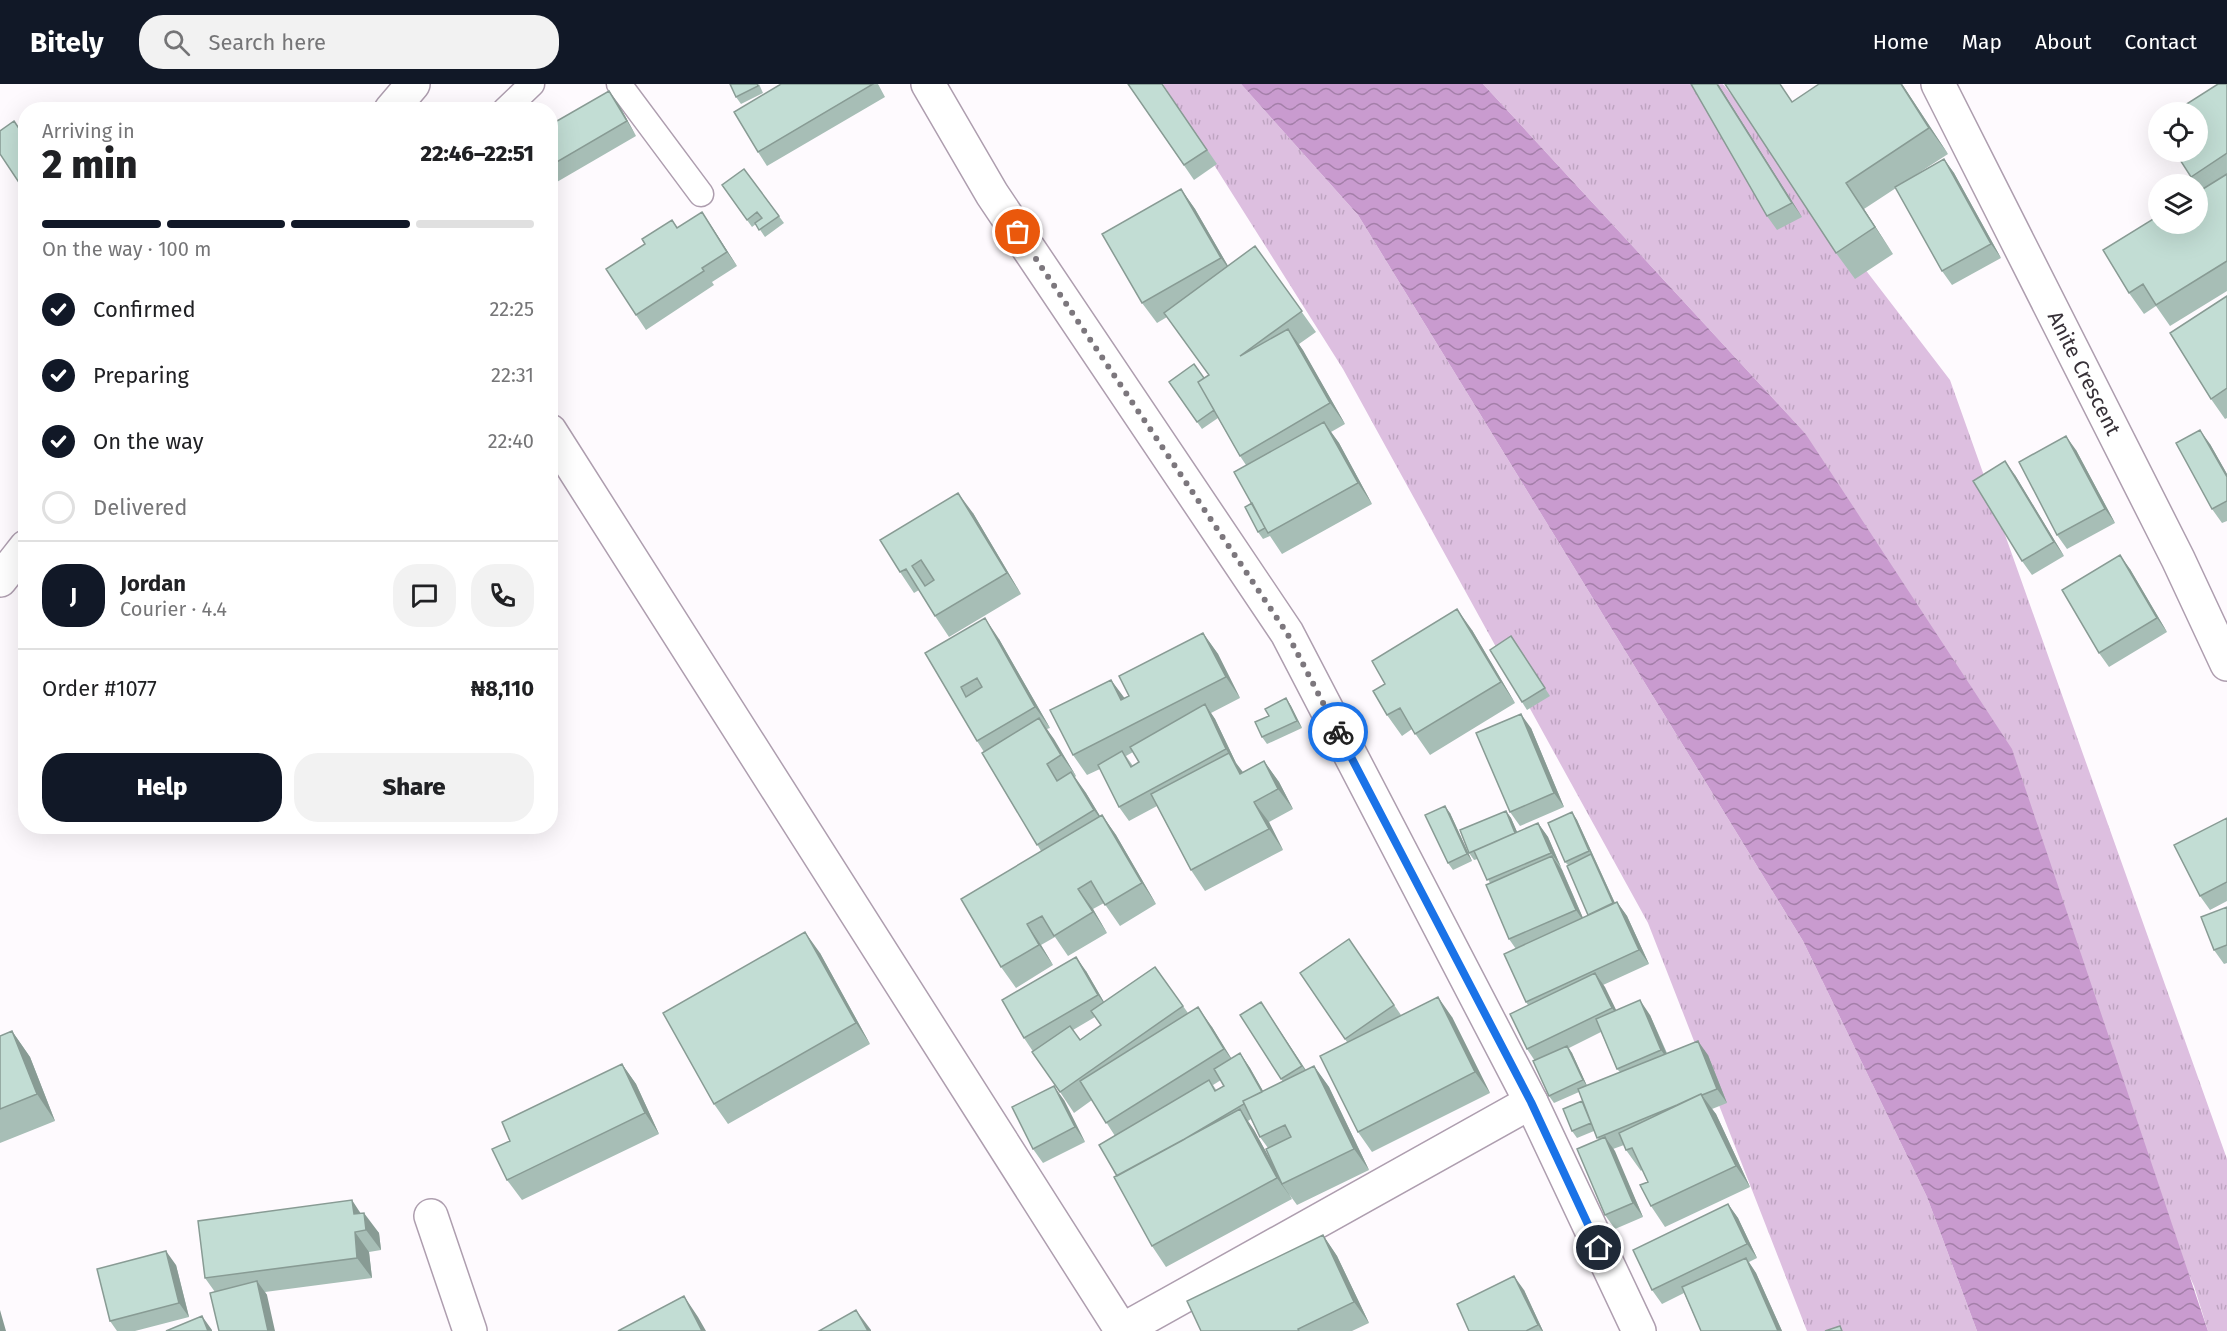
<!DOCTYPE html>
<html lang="en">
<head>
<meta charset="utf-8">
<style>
	:root { --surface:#fff; --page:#f2f2f2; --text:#202124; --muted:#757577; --line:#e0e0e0; --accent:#111827 }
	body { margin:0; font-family:"Fira Sans",sans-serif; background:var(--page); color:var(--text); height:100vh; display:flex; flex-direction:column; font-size:22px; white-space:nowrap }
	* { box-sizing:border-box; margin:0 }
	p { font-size:20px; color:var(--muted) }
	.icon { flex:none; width:33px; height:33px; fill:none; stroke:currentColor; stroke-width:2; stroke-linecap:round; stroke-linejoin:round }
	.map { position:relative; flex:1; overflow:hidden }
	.details { position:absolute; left:18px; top:18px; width:540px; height:732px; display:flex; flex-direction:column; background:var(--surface); border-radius:24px; box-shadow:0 6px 24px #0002 }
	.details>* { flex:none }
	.tools { position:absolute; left:2148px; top:18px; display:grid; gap:12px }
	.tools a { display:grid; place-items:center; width:60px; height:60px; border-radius:50%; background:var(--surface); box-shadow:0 6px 24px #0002; font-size:30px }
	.pin { position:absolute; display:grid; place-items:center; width:51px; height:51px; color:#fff; margin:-26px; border:3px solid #fff; border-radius:50%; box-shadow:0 2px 6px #0007 }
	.courier { position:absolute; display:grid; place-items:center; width:60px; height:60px; margin:-30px; border:4px solid #1a73e8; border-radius:50%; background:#fff; color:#222; box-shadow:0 2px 8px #0007 }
	.head em { font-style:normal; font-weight:800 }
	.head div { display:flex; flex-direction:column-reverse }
	.head { display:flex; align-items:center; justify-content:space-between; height:102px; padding:0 24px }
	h1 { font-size:39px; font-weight:800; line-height:45px }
	.bar { display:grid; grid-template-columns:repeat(4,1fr); gap:9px 6px; align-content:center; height:72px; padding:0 24px }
	.bar i { height:8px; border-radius:4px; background:var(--line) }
	.bar .current { background:var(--accent) }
	.bar p { grid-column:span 4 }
	.line { display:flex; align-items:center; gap:15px; padding:0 24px; border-top:2px solid var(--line) }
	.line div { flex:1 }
	.round { display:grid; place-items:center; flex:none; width:63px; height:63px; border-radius:24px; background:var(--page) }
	ol { padding:0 24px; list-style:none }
	li { display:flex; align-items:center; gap:18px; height:66px }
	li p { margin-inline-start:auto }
	li .icon { padding:6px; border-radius:50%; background:var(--accent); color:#fff; stroke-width:4 }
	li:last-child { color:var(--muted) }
	li i { width:33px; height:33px; border:3px solid var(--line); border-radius:50% }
	.cta { display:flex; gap:12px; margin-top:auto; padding:12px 24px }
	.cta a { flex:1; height:69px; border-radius:24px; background:var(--accent); color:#fff; font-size:24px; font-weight:800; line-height:69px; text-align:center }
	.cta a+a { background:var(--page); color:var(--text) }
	header { display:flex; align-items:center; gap:36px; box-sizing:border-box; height:84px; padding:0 30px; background:var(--accent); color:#fff }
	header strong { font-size:28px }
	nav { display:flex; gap:33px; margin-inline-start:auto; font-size:21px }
	.search { width:420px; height:54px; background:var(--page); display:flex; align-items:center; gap:15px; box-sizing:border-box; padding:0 21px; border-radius:24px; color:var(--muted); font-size:22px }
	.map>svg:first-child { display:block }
	.grass { fill:url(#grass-tufts) }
	.water { fill:url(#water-waves) }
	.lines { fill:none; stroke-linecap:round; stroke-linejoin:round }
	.service-casing { stroke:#ae9eaf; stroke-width:27 }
	.minor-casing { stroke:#ae9eaf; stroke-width:36 }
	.primary-casing { stroke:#ae9eaf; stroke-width:36 }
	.service { stroke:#fff; stroke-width:24 }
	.minor { stroke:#fff; stroke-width:33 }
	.primary { stroke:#fff; stroke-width:33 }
	.wall { fill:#a7beb6; fill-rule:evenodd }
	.shaded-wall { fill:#889b94 }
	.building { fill:#c2ddd4; stroke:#889b94; stroke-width:1.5; fill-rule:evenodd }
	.done { stroke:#7c777d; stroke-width:6; stroke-dasharray:0 10.8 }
	.route { stroke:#1a73e8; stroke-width:8 }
	.labels { text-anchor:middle; stroke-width:6; stroke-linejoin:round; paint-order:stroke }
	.street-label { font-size:21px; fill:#363037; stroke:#fff }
</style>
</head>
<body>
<header>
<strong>Bitely</strong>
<div class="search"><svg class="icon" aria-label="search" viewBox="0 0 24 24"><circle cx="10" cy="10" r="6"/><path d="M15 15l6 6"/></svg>Search here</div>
<nav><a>Home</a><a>Map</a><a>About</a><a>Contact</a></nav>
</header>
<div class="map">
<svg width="2227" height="1247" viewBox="0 0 2227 1247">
	<defs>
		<pattern id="grass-tufts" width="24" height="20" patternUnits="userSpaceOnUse" patternTransform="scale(1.5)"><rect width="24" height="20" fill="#ddbfe0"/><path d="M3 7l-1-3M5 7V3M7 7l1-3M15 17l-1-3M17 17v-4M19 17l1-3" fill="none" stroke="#bea4c1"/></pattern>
		<pattern id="water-waves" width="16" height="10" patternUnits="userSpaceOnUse" patternTransform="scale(1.5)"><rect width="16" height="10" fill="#c99bcf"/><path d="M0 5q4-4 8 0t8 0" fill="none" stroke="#a47fa9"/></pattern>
	</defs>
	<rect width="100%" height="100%" fill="#fefafe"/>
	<path class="grass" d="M1163 0H1241L1358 131 1803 857 1927 1113 1977 1247H1807L1648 839 1343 285Z
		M1483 0H1723L1950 296 2227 1075V1247H2208L2194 1202 1805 349Z"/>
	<path class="water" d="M1241 0H1483L1805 349 2012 665 2208 1247H1977L1927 1113 1803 857 1358 131Z"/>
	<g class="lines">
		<g class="service-casing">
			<path id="service" d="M619 0 701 110
				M505 26 532 0"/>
		</g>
		<g class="minor-casing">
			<g id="minor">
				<path d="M928 0 992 110 1287 549 1531 1018 1639 1247"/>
				<path id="s1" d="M1938 0 2178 475 2227 580"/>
				<path d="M550 347 1122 1247"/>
				<path d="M431 1132 470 1247"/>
				<path d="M1121 1247 1531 1018"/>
			</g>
		</g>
		<g class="primary-casing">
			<path id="primary" d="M391 26 413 0
				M0 496 26 463"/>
		</g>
		<use href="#service" class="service"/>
		<use href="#minor" class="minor"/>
		<use href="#primary" class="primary"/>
	</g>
	<path class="wall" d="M759 0 763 9 741 20 736 13Z
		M781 0H878L885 13 767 82 758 68Z
		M1128 0H1162L1217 80 1194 96Z
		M1691 0H1718L1802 133 1777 146 1767 132Z
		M1902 0 1948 70 1914 92 1944 75 1954 89 2001 174 1952 201 1942 187 1896 104 1864 125 1893 170 1855 195 1836 169 1793 17Z
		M2227 0V207L2170 242 2156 222 2144 230 2129 209 2201 106 2191 93Z
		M619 21 636 52 550 102V41Z
		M744 85 784 139 765 153 756 140 752 143 722 101Z
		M1181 105 1195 125 1228 182 1255 162 1316 248 1299 260 1345 340 1331 348 1339 359 1372 420 1282 470 1270 452 1263 455 1258 448 1252 419 1246 381 1240 372 1218 334 1202 345 1169 298 1204 294 1209 291 1167 233 1157 239 1142 219Z
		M702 128 737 182 712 198 714 201 646 246 636 231 645 160 672 136 678 144Z
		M2227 212V334L2225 335 2211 315Z
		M2210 360 2227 390V437L2222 439 2212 425Z
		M2076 366 2115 439 2067 465 2057 451Z
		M2015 391 2064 472 2032 491 2022 477Z
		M973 429 1021 510 949 553 935 532 919 506 914 509 900 488Z
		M2130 485 2167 548 2109 583 2099 569Z
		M1472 546 1515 619 1430 671 1412 645 1402 652 1387 631 1385 600Z
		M1203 549 1218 570 1240 614 1211 629 1215 635 1236 679 1243 688 1264 677 1279 698 1293 725 1269 738 1283 766 1205 807 1191 786 1157 722 1129 737 1119 723 1100 685 1087 691 1073 671 1111 596 1124 614 1129 612ZM1133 668 1139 678 1133 682 1126 672Z
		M999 555 1050 644 1047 645 1076 692 1075 693 1086 709 1100 732 1102 731 1116 751 1156 820 1120 842 1104 819 1093 825 1107 849 1068 872 1055 853 1041 861 1053 881 1016 904 1001 883 1041 767 984 668 977 657 925 569Z
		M1516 559 1550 612 1527 626 1522 618Z
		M1286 614 1291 622 1302 644 1267 660 1262 653 1269 632Z
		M1531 644 1564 723 1520 742 1510 728Z
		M1506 727 1511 734 1517 748 1538 739 1548 753 1583 834 1589 831 1568 781 1565 778 1572 728 1577 736 1615 819 1617 818 1627 832 1649 880 1603 901 1616 927 1650 931 1667 969 1708 971 1727 1019 1712 1025 1716 1030 1750 1103 1665 1143 1651 1122 1648 1098 1642 1086 1641 1087 1626 1066 1624 1061 1613 1065 1643 1133 1615 1145 1605 1131 1599 1056 1594 1047 1577 1054 1572 1047 1583 1019 1579 1008 1554 1019 1549 1012 1535 977 1527 965 1528 921 1526 918 1516 865 1509 855 1490 799 1478 775 1474 776 1469 769ZM1601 948 1617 985 1620 988 1587 1002 1572 969 1569 964Z
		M1450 729 1472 777 1453 786 1448 779Z
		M2227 734V817L2210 826 2200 812Z
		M2227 823V879L2224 880 2214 866Z
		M1349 855 1401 931 1452 933 1490 1009 1372 1068 1358 1048 1347 958 1300 889Z
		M820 869 870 960 728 1040 714 1020Z
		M1155 883 1188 929 1212 943 1231 975 1240 969 1250 984 1263 1007 1283 998 1240 931 1270 932 1306 986 1314 982 1329 1003 1369 1086 1297 1121 1289 1110 1292 1115 1166 1183 1152 1162 1117 1092 1115 1052 1092 1016 1074 1029 1024 954 1086 887 1104 918ZM1095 933 1101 942 1080 956 1073 946ZM1221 996 1224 1002 1217 1007 1213 1001ZM1251 1035 1260 1053 1268 1064 1273 1081 1254 1046 1248 1037Z
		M12 947 30 973 55 1037 0 1059V952Z
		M622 980 636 1000 659 1050 522 1116 507 1096 510 1057Z
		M1064 1016 1085 1058 1043 1079 1033 1065Z
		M1728 1120 1738 1134 1757 1174 1749 1178 1756 1189 1782 1247H1701L1684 1209 1662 1220 1652 1206Z
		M361 1129 379 1149 381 1166 369 1168 372 1194 265 1208 267 1211 215 1208 205 1194Z
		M1323 1151 1337 1172 1369 1239 1352 1247H1201Z
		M176 1181 189 1233 135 1247H117L110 1237Z
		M1524 1206 1543 1247H1469Z"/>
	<path class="shaded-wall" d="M1717 0H1718L1802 133 1792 119Z
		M1901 0H1902L1948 70 1929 44Z
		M609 7 619 21 636 52Z
		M1944 75 1954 89 2001 174 1991 160Z
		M1846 99 1864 125 1893 170 1875 143Z
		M1181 105 1195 125 1235 194 1221 174Z
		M702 128 712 143 737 182 727 168Z
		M1288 245 1303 266 1345 340 1330 319Z
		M1324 338 1339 359 1372 420 1358 399Z
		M2200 346 2210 360 2227 390V393Z
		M2066 352 2076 366 2115 439 2105 425Z
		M2005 377 2015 391 2064 472 2054 458Z
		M958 409 973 429 1021 510 1007 489Z
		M2120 471 2130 485 2167 548 2157 534Z
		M1457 525 1472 546 1515 619 1501 598Z
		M985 534 999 555 1050 644 1035 623Z
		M1203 549 1218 570 1240 614 1226 593Z
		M1111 596 1126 616H1121Z
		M1286 614 1291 622 1302 644 1297 637Z
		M1205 620 1215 635 1236 679 1244 690H1240L1226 665Z
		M1521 630 1531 644 1564 723 1554 709Z
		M1039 634 1054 655 1076 692 1061 671Z
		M1264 677 1279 698 1293 725 1278 705Z
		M1071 688 1086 709 1109 747 1094 726Z
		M1254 718 1269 738 1283 766 1269 745Z
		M1445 722 1450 729 1472 777 1467 770Z
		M1506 727 1511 734 1521 757 1516 750Z
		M1572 728 1577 736 1618 826 1613 819Z
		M1102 731 1116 751 1156 820 1142 799Z
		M1538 739 1548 753 1561 783 1551 769Z
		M1552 772 1562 786 1586 841 1576 826Z
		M1078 805 1093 825 1107 849 1093 828Z
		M1617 818 1627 832 1649 880 1639 866Z
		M1027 840 1041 861 1053 881 1039 861Z
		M805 848 820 869 870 960 856 939Z
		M1076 873 1086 887 1108 925 1098 911Z
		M1595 889 1605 903 1622 938 1612 924Z
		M1438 913 1452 933 1490 1009 1475 988Z
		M1640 916 1650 931 1671 980 1661 966Z
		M1261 918 1270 932 1312 996 1302 982Z
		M1198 923 1212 943 1238 985 1224 965Z
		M12 947 30 973 55 1037 37 1010Z
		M1698 957 1708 971 1727 1019 1717 1005Z
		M1567 962 1572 969 1588 1004 1583 996Z
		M1240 969 1250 984 1272 1023 1262 1009Z
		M622 980 636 1000 659 1050 645 1029Z
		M1314 982 1329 1003 1369 1086 1354 1065Z
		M1054 1002 1064 1016 1085 1058 1075 1043Z
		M1701 1010 1716 1030 1750 1103 1736 1082Z
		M1240 1025 1254 1046 1284 1100H1282L1292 1115 1277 1094Z
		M1605 1053 1615 1067 1643 1133 1633 1119Z
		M352 1116 365 1136 364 1129 379 1149 381 1166 354 1130Z
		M1728 1120 1738 1134 1757 1174 1747 1160Z
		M355 1148 369 1168 372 1194 357 1174Z
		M1323 1151 1337 1172 1369 1239 1354 1218Z
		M166 1167 176 1181 189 1233 179 1219Z
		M1746 1174 1756 1189 1782 1247H1778Z
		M1514 1192 1524 1206 1543 1247H1542L1538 1241Z
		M257 1197 267 1211 275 1247H268Z
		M684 1212 698 1233 706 1247H702Z
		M0 1226 6 1247H0Z
		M856 1226 871 1246V1247H868Z
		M202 1232 212 1246V1247H208Z"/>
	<path class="building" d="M730 0H757L758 2 736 13Z
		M781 0H873L758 68 734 28Z
		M1128 0H1162L1207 66 1184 81Z
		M1691 0H1717L1792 119 1767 132Z
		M1725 0H1780L1792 18 1819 0H1901L1929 44 1846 99 1875 143 1836 169Z
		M2218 0H2227V69L2191 93 2175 68H2198V28H2174Z
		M609 7 627 37 550 82V41Z
		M14 37 26 55V104L24 106 0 70V47Z
		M1944 75 1991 160 1942 187 1895 103Z
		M744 85 779 132 759 146 755 139 762 134 757 128 747 136 722 101Z
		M2227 90V177L2156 221 2143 200 2129 209 2103 166 2158 132V140H2198V108Z
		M1181 105 1221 174 1142 219 1102 150Z
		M702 128 727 168 702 184 704 187 636 231 606 185 645 160 642 155 672 136 677 144Z
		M1255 162 1302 227 1240 272 1288 245 1330 319 1240 372 1198 298 1209 291 1164 229Z
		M2227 212V304L2211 315 2170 249Z
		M1194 280 1204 294 1198 298 1214 326 1197 338 1169 298Z
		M1324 338 1358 399 1268 449 1234 388Z
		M2200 346 2227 393V417L2212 425 2176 359Z
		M2066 352 2105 425 2057 451 2019 378Z
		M2005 377 2054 458 2022 477 1973 397Z
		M958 409 1007 489 935 532 906 485 900 488 880 456ZM921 476 934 496 925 502 912 482Z
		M1252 419 1265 444 1258 448 1245 423Z
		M2120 471 2157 534 2099 569 2062 506Z
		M1457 525 1501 598 1415 650 1400 624 1387 631 1373 607 1385 600 1372 577Z
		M985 534 1035 623 977 657 925 569ZM977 594 982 603 966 613 961 603Z
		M1203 549 1226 593 1073 671 1050 626 1111 596 1121 616 1129 612 1119 592Z
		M1511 552 1545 604 1522 618 1490 566Z
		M1286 614 1297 637 1262 653 1255 638 1269 632 1265 625Z
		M1205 620 1226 665 1119 723 1098 681 1122 667 1131 683 1139 678 1130 663Z
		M1521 630 1554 709 1510 728 1476 649Z
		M1039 634 1061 671 1047 680 1057 697 1071 688 1094 726 1037 761 982 669Z
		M1229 669 1240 690 1264 677 1278 705 1254 718 1269 745 1191 786 1151 710Z
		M1445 722 1467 770 1448 779 1425 731Z
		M1506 727 1515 749 1469 769 1460 746Z
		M1572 728 1589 767 1565 778 1548 739Z
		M1102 731 1142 799 1105 821 1091 797 1078 805 1093 828 1054 852 1042 832 1027 840 1039 861 1001 883 961 815Z
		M2227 734V798L2200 812 2174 761Z
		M1538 739 1551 769 1487 796 1474 767Z
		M1591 770 1613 819 1588 831 1567 782Z
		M1552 772 1576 826 1509 855 1486 801Z
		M1617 818 1639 866 1526 918 1504 870Z
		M2227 823V861L2214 866 2201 833Z
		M805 848 856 939 714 1020 663 929Z
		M1349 855 1394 921 1345 955 1300 889Z
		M1076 873 1098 911 1024 954 1002 916Z
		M1155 883 1183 922 1060 1008 1032 968 1070 942 1080 956 1101 941 1091 927Z
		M1595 889 1612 924 1527 965 1510 930Z
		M1438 913 1475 988 1358 1048 1320 972Z
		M1640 916 1661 966 1617 985 1596 935Z
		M1261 918 1302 982 1281 995 1240 931Z
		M1198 923 1224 965 1106 1039 1080 997Z
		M12 947 37 1010 0 1025V952Z
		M1698 957 1717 1005 1702 1011 1701 1010 1677 1021 1597 1054 1578 1005Z
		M1567 962 1583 996 1549 1012 1533 977Z
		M1240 969 1262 1008 1243 1017 1244 1020 1183 1056 1117 1092 1099 1061 1209 996 1215 1007 1224 1002 1214 985Z
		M622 980 645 1029 507 1096 492 1065 510 1057 502 1038Z
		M1314 982 1354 1065 1282 1100 1266 1065 1291 1053 1285 1041 1260 1053 1243 1017Z
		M1054 1002 1075 1043 1033 1065 1012 1023Z
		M1701 1010 1736 1082 1651 1122 1640 1101 1648 1098 1632 1064 1626 1066 1619 1049Z
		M1582 1017 1591 1039 1572 1047 1563 1025Z
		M1240 1025 1277 1094 1152 1162 1114 1093Z
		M1605 1053 1633 1119 1605 1131 1577 1065Z
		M352 1116 354 1130 364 1129 366 1146 355 1148 357 1174 205 1194 198 1137Z
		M1728 1120 1747 1160 1652 1206 1633 1166Z
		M1323 1151 1354 1218 1298 1245 1299 1247H1201L1187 1217Z
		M166 1167 179 1219 110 1237 97 1185Z
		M1746 1174 1778 1247H1701L1682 1203Z
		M1514 1192 1538 1241 1526 1247H1469L1457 1220Z
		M257 1197 268 1247H219L210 1209Z
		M684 1212 702 1247H618Z
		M856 1226 868 1247H819Z
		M202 1232 208 1247H166Z
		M1840 1242 1842 1247H1825Z"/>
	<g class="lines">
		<path class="done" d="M1018 148 1287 549 1338 648"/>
		<path class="route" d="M1338 648 1531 1018 1599 1164"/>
	</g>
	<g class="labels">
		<g class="street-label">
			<text dy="7" stroke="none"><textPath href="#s1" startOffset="324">Anite Crescent</textPath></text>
		</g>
	</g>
</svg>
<div class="tools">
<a><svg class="icon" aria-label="locate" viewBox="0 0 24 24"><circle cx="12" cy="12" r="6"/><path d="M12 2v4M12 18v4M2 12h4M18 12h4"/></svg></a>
<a><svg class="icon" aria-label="layers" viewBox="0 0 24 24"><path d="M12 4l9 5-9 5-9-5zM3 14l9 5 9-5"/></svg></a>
</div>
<div class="pin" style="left:1018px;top:148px;background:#ea580c"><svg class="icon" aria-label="bag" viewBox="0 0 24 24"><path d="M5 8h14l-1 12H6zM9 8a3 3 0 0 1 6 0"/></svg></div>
<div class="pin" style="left:1599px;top:1164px;background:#1f2937"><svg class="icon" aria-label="home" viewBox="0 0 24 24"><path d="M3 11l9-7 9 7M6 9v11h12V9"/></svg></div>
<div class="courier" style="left:1338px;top:648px"><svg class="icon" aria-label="bike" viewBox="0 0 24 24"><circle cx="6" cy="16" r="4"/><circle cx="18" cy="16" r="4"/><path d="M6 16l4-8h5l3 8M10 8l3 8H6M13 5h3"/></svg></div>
<section class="details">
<div class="head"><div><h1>2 min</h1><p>Arriving in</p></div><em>22:46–22:51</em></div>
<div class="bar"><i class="current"></i><i class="current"></i><i class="current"></i><i></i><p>On the way · 100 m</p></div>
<ol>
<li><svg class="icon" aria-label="check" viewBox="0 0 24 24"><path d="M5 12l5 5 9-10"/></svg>Confirmed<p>22:25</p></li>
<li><svg class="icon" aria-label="check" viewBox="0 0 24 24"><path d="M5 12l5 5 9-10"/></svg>Preparing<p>22:31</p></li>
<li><svg class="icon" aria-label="check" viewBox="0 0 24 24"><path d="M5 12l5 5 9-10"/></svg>On the way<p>22:40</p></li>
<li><i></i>Delivered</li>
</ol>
<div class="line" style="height:108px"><b class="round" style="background:var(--accent);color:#fff">J</b><div><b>Jordan</b><p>Courier · 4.4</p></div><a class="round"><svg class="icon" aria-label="chat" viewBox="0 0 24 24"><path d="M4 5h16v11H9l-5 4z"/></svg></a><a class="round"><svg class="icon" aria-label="phone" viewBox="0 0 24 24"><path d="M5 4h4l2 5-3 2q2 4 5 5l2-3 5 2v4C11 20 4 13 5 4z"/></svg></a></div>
<div class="line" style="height:78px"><div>Order #1077</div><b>₦8,110</b></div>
<div class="cta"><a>Help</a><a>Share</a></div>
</section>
</div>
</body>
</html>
